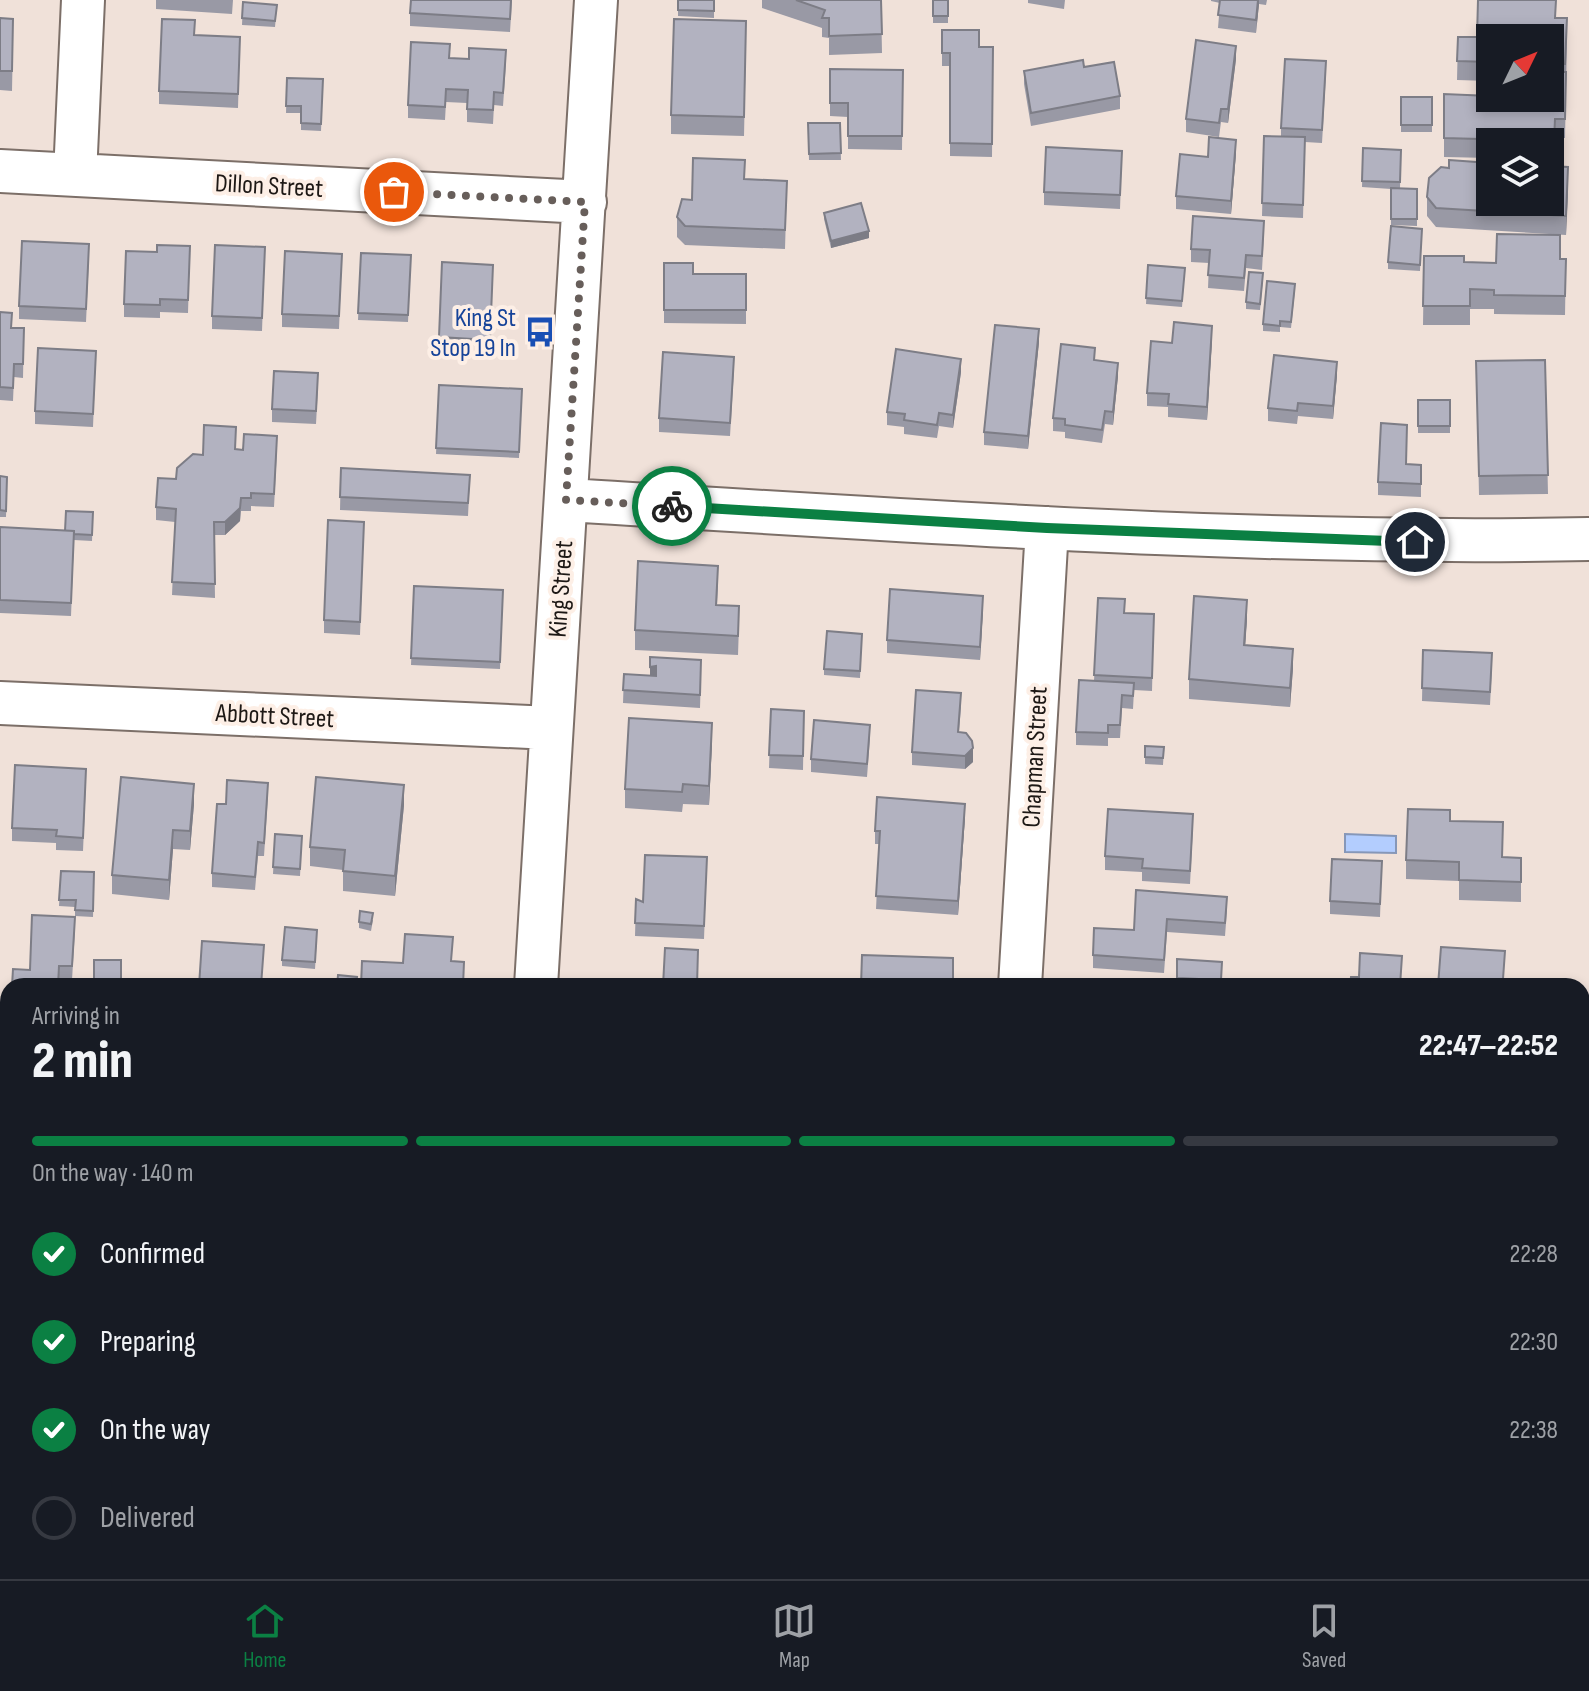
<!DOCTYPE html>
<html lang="en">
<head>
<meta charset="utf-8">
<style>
	:root { --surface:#171b24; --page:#242831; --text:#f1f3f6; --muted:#9ea1a6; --line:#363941; --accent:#0b8043 }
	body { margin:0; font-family:"Sofia Sans Condensed",sans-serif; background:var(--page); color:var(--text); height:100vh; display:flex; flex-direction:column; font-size:30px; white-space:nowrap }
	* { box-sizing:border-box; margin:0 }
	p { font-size:26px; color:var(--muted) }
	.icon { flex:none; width:44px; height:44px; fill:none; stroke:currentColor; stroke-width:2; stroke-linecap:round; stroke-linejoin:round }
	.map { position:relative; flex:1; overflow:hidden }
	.side { position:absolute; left:0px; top:978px; width:1590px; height:602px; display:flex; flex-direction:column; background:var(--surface); border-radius:24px 24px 0 0; box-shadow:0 4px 12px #0003 }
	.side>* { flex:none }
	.needle { width:52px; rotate:47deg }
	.controls { position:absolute; left:1476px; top:24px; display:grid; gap:16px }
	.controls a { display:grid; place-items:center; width:88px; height:88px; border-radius:0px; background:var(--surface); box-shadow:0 4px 12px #0003; font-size:40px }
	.pin { position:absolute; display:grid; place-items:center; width:68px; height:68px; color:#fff; margin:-34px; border:4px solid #fff; border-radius:50%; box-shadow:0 2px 8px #0007 }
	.courier { position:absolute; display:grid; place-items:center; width:80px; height:80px; margin:-40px; border:6px solid #0b8043; border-radius:50%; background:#fff; color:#222; box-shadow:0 2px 10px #0007 }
	.head em { font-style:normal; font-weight:800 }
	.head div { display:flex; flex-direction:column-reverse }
	.head { display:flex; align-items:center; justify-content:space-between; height:136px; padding:0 32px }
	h1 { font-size:52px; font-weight:800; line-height:60px }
	.bar { display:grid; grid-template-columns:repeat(4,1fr); gap:12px 8px; align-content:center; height:96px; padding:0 32px }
	.bar i { height:10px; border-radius:6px; background:var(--line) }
	.bar .active { background:var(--accent) }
	.bar p { grid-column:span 4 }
	ol { padding:0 32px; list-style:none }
	li { display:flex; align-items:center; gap:24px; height:88px }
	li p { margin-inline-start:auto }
	li .icon { padding:8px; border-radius:50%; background:var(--accent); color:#fff; stroke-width:4 }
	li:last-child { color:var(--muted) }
	li i { width:44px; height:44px; border:4px solid var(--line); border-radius:50% }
	.dock { display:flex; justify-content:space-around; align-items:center; height:112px; border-top:2px solid var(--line); background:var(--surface); font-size:22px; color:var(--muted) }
	.dock a { display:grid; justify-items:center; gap:4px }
	.dock .active { color:var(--accent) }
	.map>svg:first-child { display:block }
	.water { fill:#b3cdfe; stroke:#8697b8; stroke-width:2 }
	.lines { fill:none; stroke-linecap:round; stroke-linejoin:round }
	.minor-casing { stroke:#7c6f68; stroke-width:46 }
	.minor { stroke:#fff; stroke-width:42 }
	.wall { fill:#9999a5 }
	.shaded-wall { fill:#7d7d86 }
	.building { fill:#b2b2c0; stroke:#7d7d86; stroke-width:2 }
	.done { stroke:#675e5a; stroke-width:8; stroke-dasharray:0 14.4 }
	.route { stroke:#0b8043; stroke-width:10 }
	.labels { text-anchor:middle; stroke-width:8; stroke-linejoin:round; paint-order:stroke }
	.street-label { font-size:26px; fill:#1d1815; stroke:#fdefe6 }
	.transit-label { font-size:26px; fill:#164399; stroke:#fdefe6; text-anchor:end }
</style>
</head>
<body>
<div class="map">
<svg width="1589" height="1579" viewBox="0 0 1589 1579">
	<rect width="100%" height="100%" fill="#f0e1d9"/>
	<path class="water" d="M1345 834 1396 836V853L1345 852Z"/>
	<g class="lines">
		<g class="minor-casing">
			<path id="minor" d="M0 171 585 202
				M75 175 83 0
				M566 500C907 520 1248 546 1589 539
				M0 703 551 728
				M536 986 596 0
				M1020 986 1047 528
				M0 1395H8
				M1582 1422 1589 1283
				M500 1579V1572
				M985 1579 986 1572
				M1574 1579V1572"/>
		</g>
		<use href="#minor" class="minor"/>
	</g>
	<path class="wall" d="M0 0V18L13 38 12 91 0 90Z
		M156 0H233L232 14 156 9Z
		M512 0 510 32 410 26V13Z
		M678 0H714V18L678 16Z
		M762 0H881L882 53 829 55V38L822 37V28L762 8Z
		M933 0H948V23H933Z
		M1028 0H1065L1064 9 1028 3Z
		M1211 0H1267L1266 5 1259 4 1256 33 1218 28 1220 3 1211 1Z
		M243 2 277 5 275 27 242 25Z
		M1556 18 1567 38 1565 138H1555L1554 160H1550V142H1490V158L1444 157V94L1550 98V38H1490V81L1457 80 1458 37H1477Z
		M942 30 979 47H993L992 157 950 156V66H942Z
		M195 35 240 37 238 108 159 104V91Z
		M746 41 744 136 671 134V115Z
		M450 58 506 63 503 106 494 105 493 124 467 122V103L446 102 445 120 408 118V105Z
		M1236 59 1228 123 1221 122 1219 137 1186 132V119Z
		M1084 67 1120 96V109L1031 126 1024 84V71Z
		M830 69 903 70 902 150 848 149V117L830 116Z
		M1326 74 1322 143 1305 142 1303 218 1262 216 1264 136H1281V128Z
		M287 78 323 79 321 131 301 130V113H286Z
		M1401 97H1432V132H1401Z
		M808 123H840L841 160H809Z
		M1363 148 1401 150 1400 188 1417 189V226L1391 225V189L1362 187Z
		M1122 151 1120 209 1044 205V192Z
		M1236 153 1231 214 1176 209V196L1208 157Z
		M745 179 787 181 785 249 685 245 677 237V217L692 200Z
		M1568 187 1566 235 1436 227 1427 216V197Z
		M824 213 869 238 831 248 824 219Z
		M1422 229 1420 271 1388 269V262Z
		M1264 234 1262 270 1246 268 1244 291 1208 288 1209 263 1191 262V249Z
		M190 246 188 313 160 312V318L124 317V304L157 252Z
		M265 247 262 331 212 329V316Z
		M361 253 411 255 408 322 358 320Z
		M342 254 339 329 282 327V314Z
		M1424 256 1464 262 1496 263 1566 259 1565 315 1494 314V309H1470V325H1423Z
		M89 257 86 322 19 319V306Z
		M442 262 493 265 490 346 439 344Z
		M664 263 693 274H746V324L664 323Z
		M1148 265 1185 268 1182 307 1146 304Z
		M1263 279 1260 310 1246 309V302Z
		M1295 290 1291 328 1280 327V332L1263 331V324Z
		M0 312 12 328H24L23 378 14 377 13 401 0 400Z
		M1212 339 1207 420 1168 417V407L1147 406V393L1172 343Z
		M1039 342 1028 449 984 445V432Z
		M96 351 93 427 35 424V411Z
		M1095 360 1118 376 1113 425 1105 424 1102 443 1065 438V432L1053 431V418Z
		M1545 360 1548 494 1479 495 1476 361Z
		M734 370 730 436 659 432V418Z
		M961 372 953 428 939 426 937 438 904 434V427L887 425V412Z
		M1337 375 1333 419 1298 416 1297 424 1268 421V408Z
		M439 385 522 389 519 458 436 454Z
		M318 387 316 424 272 422V409Z
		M1418 400H1450V433H1418Z
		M236 449H277L274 507 251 506V511H241L240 521 225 535H214L215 598 172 595 175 522 156 520V507L176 479 203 455Z
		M1406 464 1421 465V497L1378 495V482Z
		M341 468 470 475 468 516 340 510Z
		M0 476 7 477 6 517H0Z
		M93 512 92 541 74 540 71 616 0 613V527L65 531Z
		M364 522 360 635 324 633V620Z
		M718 585 717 605 739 625 738 655 635 650V630Z
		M414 586 503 590 500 669 411 665Z
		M1098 598 1125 613 1154 614 1152 691 1134 690 1133 709 1122 708 1120 738H1108V746L1076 745V732L1094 681Z
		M983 609 980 660 887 653V640Z
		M1247 619 1245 645 1293 668 1290 707 1189 699V679Z
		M862 634 860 678 824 675V669Z
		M1423 650 1492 666 1490 705 1422 701Z
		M701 673 700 708 623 703 624 674 650 676Z
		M961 706 959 732 973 762 965 769 912 765V752Z
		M771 709 804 711 803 770 769 768Z
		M870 738 867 777 811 772V759Z
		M712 742 709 805 683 804 682 812 625 808V789Z
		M1145 746 1164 747 1163 765 1145 764Z
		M86 782 83 851 56 850V843L12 841V828Z
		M268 796 264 856H258L255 890 212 887V873L226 804Z
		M194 804 190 850 173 849 169 900 112 894V875Z
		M404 805 395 896 343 891V870L310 866V847Z
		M965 817 958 915 876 909 879 844H875V831Z
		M1450 821 1502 857 1521 858V902L1459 900V881L1406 879V860Z
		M1193 827 1190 884 1142 881V872L1105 870V856Z
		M275 834 302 836 300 876 273 874Z
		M707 857 704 939 635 936 636 899 643 902Z
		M1382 861 1380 917 1330 914V901Z
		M61 871 94 872 93 917 75 916V907L59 906Z
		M1136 890 1227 910 1225 936 1167 932 1164 973 1093 968V955L1134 930Z
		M373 920 371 931 359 928V922Z
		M75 930 72 980 59 979 30 970Z
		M317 937 315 969 282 966V960Z
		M1177 959 1222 962V986L1177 984Z
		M0 1019 6 1033H8V1058L0 1057Z
		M0 1073H8V1145H0Z
		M0 1193 7 1213 6 1222H8V1328L0 1327Z
		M106 1572H224V1574L217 1579H106Z
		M1055 1572H1143V1577Z"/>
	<path class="shaded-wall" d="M1258 0H1259V4L1256 33Z
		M1236 46V59L1228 123V109Z
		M1236 140V153L1231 214V201Z
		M1568 167V187L1566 235V216Z
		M869 231V238L831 248V241Z
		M1212 326V339L1207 420V407Z
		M1039 329V342L1028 449V436Z
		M961 359V372L953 428V415Z
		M1337 362V375L1333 419V406Z
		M1118 363V376L1113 425V412Z
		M241 498 240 521 225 535V522Z
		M983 596V609L980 660V647Z
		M1247 600V619L1244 664V645Z
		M1293 649V668L1290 707V688Z
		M656 666V679L650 680V667Z
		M712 723V742L709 805V786Z
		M973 748V762L965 769V756Z
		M194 784V804L190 850V831Z
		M404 785V805L395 896V876Z
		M965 804V817L958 915V901Z
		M173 830V849L169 900V880Z
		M201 1572H224V1574L217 1579H192Z"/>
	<path class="building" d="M411 0H511L510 19 410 13Z
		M678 0H714V11L678 10Z
		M796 0H881L882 34 829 36V18H822L825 10Z
		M933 0H948V16H933Z
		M1220 0H1258L1256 20 1218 15Z
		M1478 0H1556L1555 18H1567L1565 64H1550V38H1490V62L1457 61 1458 37H1477Z
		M243 2 277 5 275 21 242 18Z
		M0 18 13 19 12 71H0Z
		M162 19 195 20 194 35 240 37 238 94 159 91Z
		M674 19 746 21 744 117 671 115Z
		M942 30H979V47H993L992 144 950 143V53H942Z
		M1196 40 1236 46 1228 109H1221L1219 123 1186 119Z
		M411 42 450 44 449 58 469 59V48L506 50 503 93 494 92 493 110 467 109 468 90 446 89 445 107 408 105Z
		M1285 59 1326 61 1322 130 1281 128Z
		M1083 60 1084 67 1114 62 1120 96 1031 113 1024 71Z
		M830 69 903 70 902 136H848V103H830Z
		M1550 72H1566L1565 119H1555L1554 141 1444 138V94L1490 96V98H1550Z
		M287 78 323 79 321 124 301 123V106H286Z
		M1401 97H1432V125H1401Z
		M808 123H840L841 153 809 154Z
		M1264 136 1305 137 1303 205 1262 203Z
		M1209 137 1236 140 1231 201 1176 196 1180 154 1208 157Z
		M1046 147 1122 151 1120 195 1044 192Z
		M1363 148 1401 150 1400 182 1362 181Z
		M693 158 745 160 744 179 787 181 785 230 685 226 677 217 682 199 692 200Z
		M1449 160 1490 163V202H1550V166L1568 167 1566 216 1436 208 1427 197 1429 178 1441 167 1449 168Z
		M1391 188 1417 189V219H1391Z
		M861 203 869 231 831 241 824 213Z
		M1193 216 1264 221 1262 256 1246 255 1244 278 1208 275 1210 250 1191 249Z
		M1391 226 1422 229 1420 265 1388 262Z
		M1497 234 1560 235V259H1566L1565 296 1494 295V290L1470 289V306H1423L1424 256H1464V262L1496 263Z
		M22 241 89 244 86 309 19 306Z
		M157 245 190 246 188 300 160 299V305L124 304 126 251 157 252Z
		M215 245 265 247 262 318 212 316Z
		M285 251 342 254 339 316 282 314Z
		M361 253 411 255 408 315 358 313Z
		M442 262 493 265 490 340 439 337Z
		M664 263H693V274H746V310H664Z
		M1148 265 1185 268 1182 301 1146 298Z
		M1249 272 1263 273 1260 304 1246 302Z
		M1267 281 1295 284 1291 322 1280 321V326L1263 324Z
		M0 312 12 313 11 328H24L23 364H14L13 388 0 387Z
		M1174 322 1212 326 1207 407 1168 404 1169 394 1147 393 1151 341 1172 343Z
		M995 325 1039 329 1028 436 984 432Z
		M1061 344 1095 348 1094 360 1118 363 1113 412 1105 411 1102 430 1065 425V419L1053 418Z
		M38 348 96 351 93 414 35 411Z
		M896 349 961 359 953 415 939 413 937 425 904 420 905 414 887 412Z
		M663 352 734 357 730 423 659 418Z
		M1274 355 1337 362 1333 406 1298 403 1297 411 1268 408Z
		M1545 360 1548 475 1479 476 1476 361Z
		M274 371 318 373 316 411 272 409Z
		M439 385 522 389 519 452 436 448Z
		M1418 400H1450V426H1418Z
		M1381 423 1407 425 1406 464 1421 465V484L1378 482Z
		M204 425 236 427 235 449 243 450 244 434 277 436 274 494 251 493V498H241L240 508 225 522H214L215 584 172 582 176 509 156 507 158 478 176 479 177 468 193 454 203 455Z
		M341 468 470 475 468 503 340 497Z
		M0 476 7 477 6 511 0 510Z
		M66 511 93 512 92 535 74 534V531H65Z
		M328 520 364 522 360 622 324 620Z
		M0 527 74 531 71 603 0 600Z
		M638 561 718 566 716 605 739 606 738 636 635 630Z
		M414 586 503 590 500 662 411 658Z
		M890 589 983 596 980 647 887 640Z
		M1194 596 1247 600 1244 645 1293 649 1290 688 1189 679Z
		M1098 598 1125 599 1124 613 1154 614 1152 678 1094 675Z
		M827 631 862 634 860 671 824 669Z
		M1423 650 1492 653 1490 692 1422 688Z
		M650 657 701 660 700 695 623 690 624 674 656 676V666L650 667Z
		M1079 680 1134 683 1133 696 1122 695 1120 725H1108V733L1076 732Z
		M916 690 961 693 958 732 966 733 972 741 973 748 965 756 912 752Z
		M771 709 804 711 803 756 769 755Z
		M629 718 712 723 709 786 683 784 682 792 625 789Z
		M814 720 870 725 867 764 811 759Z
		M1145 746 1164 747 1163 758 1145 757Z
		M15 765 86 769 83 838 56 836 57 830 12 828Z
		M121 777 194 784 190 831 173 830 169 880 112 875Z
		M316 777 404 785 395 876 343 871 345 850 310 847Z
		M227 780 268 783 264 843 258 842 255 877 212 873 217 804H226Z
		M877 797 965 804 958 901 876 896 880 831H875Z
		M1108 809 1193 814 1190 871 1142 868 1143 859 1105 856Z
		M1408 809 1450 810V821L1503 822 1502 857 1521 858V882L1459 880V862L1406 860Z
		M275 834 302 836 300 869 273 867Z
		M645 855 707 857 704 926 635 923 636 899 643 902Z
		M1332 859 1382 861 1380 904 1330 901Z
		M61 871 94 872 93 911 75 910 76 900H59Z
		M1136 890 1227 897 1225 923 1167 919 1164 960 1093 955 1094 928 1134 930Z
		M360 911 373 913 371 924 359 922Z
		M32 915 75 917 72 966H59L58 986H12L13 969 30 970Z
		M285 927 317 930 315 962 282 960Z
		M405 934 453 937 451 961 464 962 463 986H361L362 961 403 963Z
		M202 941 264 945 261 986H199Z
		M1441 947 1505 951 1503 979H1511V986H1438Z
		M665 948 698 950 697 986H663Z
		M1360 953 1402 956 1400 986H1350L1351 977H1359Z
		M862 955 953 958V986H861Z
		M1177 959 1222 962 1221 980 1177 978Z
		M94 960H121V986H94Z
		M338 975 357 977 356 986H337Z
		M1101 984 1162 986H1101Z
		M0 1019 7 1020 6 1033H8V1051L0 1050Z
		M0 1073H8V1132L0 1131Z
		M0 1193H7L4 1222H8V1308H0Z
		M0 1473 8 1475V1572H23V1579H0Z
		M114 1572H201L192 1579H119Z
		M319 1572H404L405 1579H321Z
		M769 1572H843L842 1579H768Z
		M1185 1572H1211L1210 1579H1184Z
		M1289 1572H1374L1373 1579H1288Z
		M1398 1572H1489L1488 1579H1398Z"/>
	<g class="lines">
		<path class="done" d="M394 192 585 202 566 500 672 506"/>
		<path class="route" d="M672 506 1047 528 1415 542"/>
	</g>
	<defs>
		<g id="bus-bare" transform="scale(2.4)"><path d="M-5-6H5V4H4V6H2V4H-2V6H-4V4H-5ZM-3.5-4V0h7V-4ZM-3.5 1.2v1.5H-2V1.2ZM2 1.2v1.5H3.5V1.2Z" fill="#1a4fb4" stroke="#fdefe6" stroke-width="2.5" paint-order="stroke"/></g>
	</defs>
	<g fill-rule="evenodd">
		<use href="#bus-bare" x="540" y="332"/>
	</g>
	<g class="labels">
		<g class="street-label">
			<text transform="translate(269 185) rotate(3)" y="9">Dillon Street</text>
			<text transform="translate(560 589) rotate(-86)" y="9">King Street</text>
			<text transform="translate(275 715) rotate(3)" y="9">Abbott Street</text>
			<text transform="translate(1034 757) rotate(-87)" y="9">Chapman Street</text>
		</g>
		<g class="transit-label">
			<text x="516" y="326">King St<tspan x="516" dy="30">Stop 19 In</tspan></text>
		</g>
	</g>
</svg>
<div class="controls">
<a><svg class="needle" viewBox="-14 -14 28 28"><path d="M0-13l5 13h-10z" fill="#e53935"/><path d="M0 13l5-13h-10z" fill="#9ea1a6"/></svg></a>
<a><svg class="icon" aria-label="layers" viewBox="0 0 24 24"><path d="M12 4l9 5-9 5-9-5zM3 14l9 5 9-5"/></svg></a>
</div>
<div class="pin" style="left:394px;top:192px;background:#ea580c"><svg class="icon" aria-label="bag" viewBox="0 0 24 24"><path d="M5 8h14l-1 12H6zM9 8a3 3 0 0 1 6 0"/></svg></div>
<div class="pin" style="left:1415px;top:542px;background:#1f2937"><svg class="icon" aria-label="home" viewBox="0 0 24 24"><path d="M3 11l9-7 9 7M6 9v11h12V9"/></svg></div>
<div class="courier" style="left:672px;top:506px"><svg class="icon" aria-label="bike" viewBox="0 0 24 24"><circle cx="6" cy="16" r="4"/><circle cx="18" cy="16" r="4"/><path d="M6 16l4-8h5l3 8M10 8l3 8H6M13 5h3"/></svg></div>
<section class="side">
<div class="head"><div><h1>2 min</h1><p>Arriving in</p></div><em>22:47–22:52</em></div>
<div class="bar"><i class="active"></i><i class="active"></i><i class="active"></i><i></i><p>On the way · 140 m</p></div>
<ol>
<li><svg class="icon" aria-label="check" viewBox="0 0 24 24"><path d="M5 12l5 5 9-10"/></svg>Confirmed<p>22:28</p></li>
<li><svg class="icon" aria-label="check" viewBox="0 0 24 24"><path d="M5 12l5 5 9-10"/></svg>Preparing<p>22:30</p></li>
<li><svg class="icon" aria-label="check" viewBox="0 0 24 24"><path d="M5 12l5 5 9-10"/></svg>On the way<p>22:38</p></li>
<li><i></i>Delivered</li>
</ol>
</section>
</div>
<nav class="dock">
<a class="active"><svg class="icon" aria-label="home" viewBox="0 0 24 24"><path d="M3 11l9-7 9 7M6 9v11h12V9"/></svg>Home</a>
<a><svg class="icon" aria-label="map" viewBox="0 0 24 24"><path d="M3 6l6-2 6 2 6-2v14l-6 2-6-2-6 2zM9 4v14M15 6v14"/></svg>Map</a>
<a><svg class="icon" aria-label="saved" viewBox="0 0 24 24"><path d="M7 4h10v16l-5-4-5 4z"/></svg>Saved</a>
</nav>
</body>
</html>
